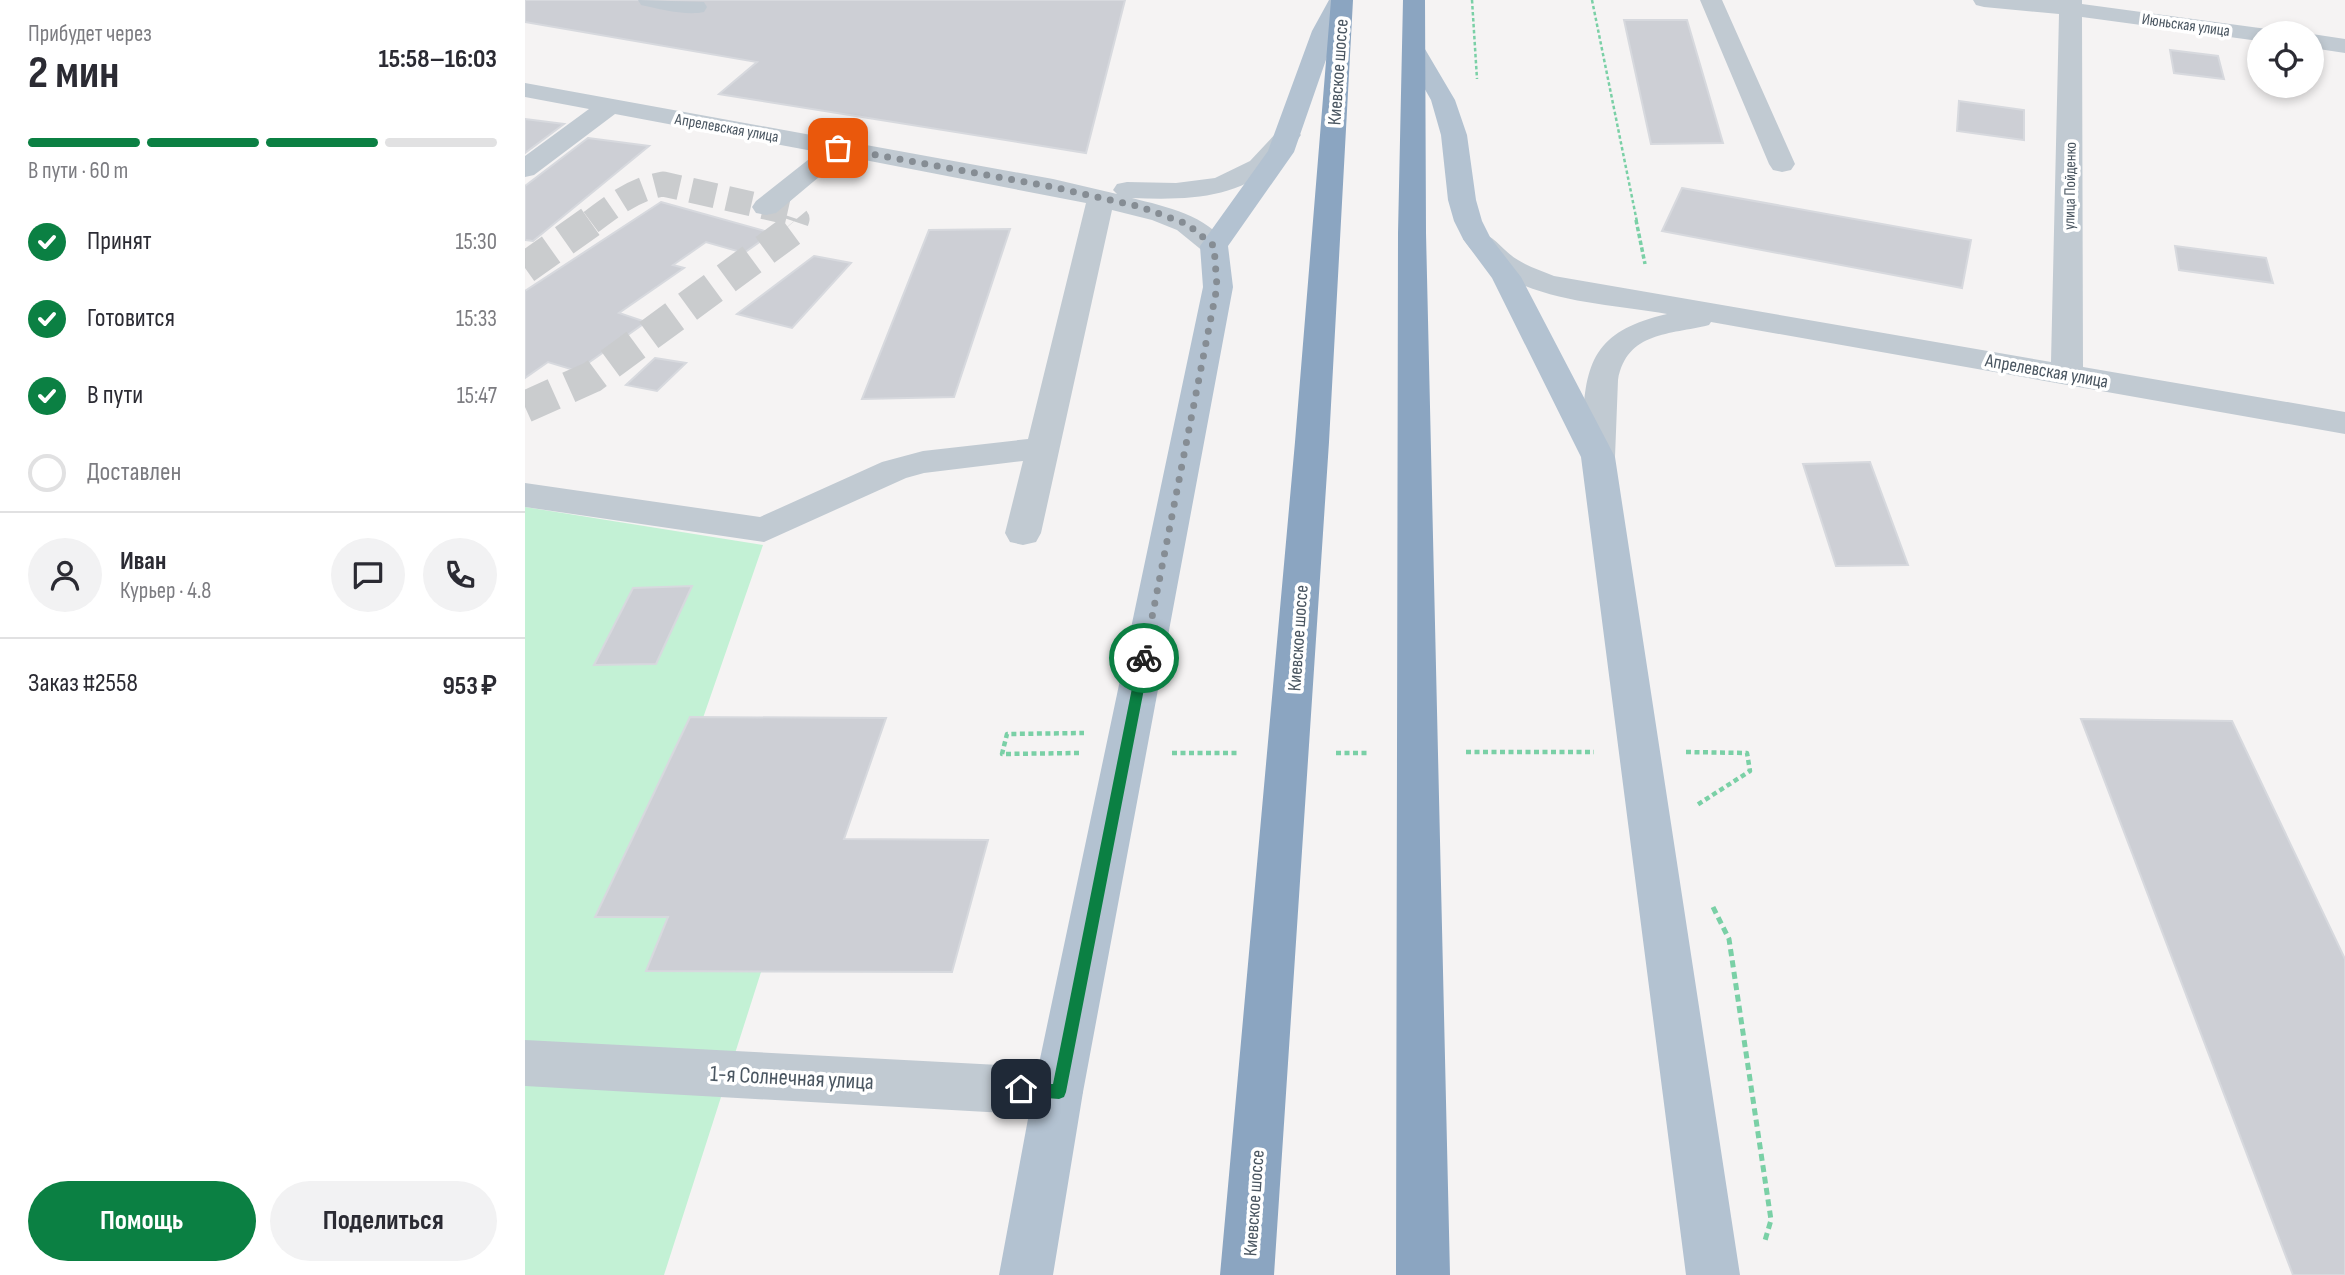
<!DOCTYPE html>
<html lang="ru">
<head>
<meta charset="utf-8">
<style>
	:root { --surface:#fff; --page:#f2f2f3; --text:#2b2b33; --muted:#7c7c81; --line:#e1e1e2; --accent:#0b8043 }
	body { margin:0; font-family:"Sofia Sans Condensed",sans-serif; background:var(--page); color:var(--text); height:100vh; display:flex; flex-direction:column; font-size:26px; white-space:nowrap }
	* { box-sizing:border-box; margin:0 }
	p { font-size:23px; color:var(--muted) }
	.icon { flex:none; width:38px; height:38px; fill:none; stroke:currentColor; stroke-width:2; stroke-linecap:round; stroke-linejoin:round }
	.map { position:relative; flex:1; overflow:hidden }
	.panel { display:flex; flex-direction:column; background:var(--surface); width:525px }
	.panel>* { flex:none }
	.buttons { position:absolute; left:1722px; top:21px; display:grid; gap:14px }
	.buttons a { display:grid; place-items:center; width:77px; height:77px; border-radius:50%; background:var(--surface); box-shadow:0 4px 10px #0003; font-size:35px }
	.pin { position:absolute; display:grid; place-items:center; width:60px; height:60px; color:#fff; margin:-30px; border-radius:14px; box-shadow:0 4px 10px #0006 }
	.courier { position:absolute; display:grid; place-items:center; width:70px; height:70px; margin:-35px; border:5px solid #0b8043; border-radius:50%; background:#fff; color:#222; box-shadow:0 2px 9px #0007 }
	.overview em { font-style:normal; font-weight:700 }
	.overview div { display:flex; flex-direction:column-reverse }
	.overview { display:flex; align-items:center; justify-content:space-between; height:119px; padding:0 28px }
	h1 { font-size:46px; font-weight:700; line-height:52px }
	.bar { display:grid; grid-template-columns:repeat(4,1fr); gap:10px 7px; align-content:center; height:84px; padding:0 28px }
	.bar i { height:9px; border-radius:5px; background:var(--line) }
	.bar .current { background:var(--accent) }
	.bar p { grid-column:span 4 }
	.line { display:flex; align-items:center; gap:18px; padding:0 28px; border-top:2px solid var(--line) }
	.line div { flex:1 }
	.round { display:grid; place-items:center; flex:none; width:74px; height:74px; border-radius:37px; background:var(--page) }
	ol { padding:0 28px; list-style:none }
	li { display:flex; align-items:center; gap:21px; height:77px }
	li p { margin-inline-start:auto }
	li .icon { padding:7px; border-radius:50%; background:var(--accent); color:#fff; stroke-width:4 }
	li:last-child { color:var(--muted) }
	li i { width:38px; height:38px; border:4px solid var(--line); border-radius:50% }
	.primary-button { display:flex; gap:14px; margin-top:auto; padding:14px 28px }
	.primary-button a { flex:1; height:80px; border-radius:42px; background:var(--accent); color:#fff; font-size:28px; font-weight:700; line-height:80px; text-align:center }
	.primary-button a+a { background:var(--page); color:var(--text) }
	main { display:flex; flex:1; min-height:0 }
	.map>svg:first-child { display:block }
	.green { fill:#c3f1d5 }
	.building { fill:#cdcfd5; stroke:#d7d9de; stroke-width:2 }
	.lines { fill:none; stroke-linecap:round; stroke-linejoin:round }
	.minor-tunnel-far1 { stroke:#caccce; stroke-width:25; stroke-dasharray:25 12; stroke-linecap:butt }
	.minor-tunnel { stroke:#caccce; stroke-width:32; stroke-dasharray:32 16; stroke-linecap:butt }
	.path-far3 { stroke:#7ad0a6; stroke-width:2.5; stroke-dasharray:3.5 2.5; stroke-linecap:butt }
	.path-far2 { stroke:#7ad0a6; stroke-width:3.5; stroke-dasharray:4.5 2.5; stroke-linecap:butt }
	.path-far1 { stroke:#7ad0a6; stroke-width:4.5; stroke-dasharray:5 3.5; stroke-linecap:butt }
	.path { stroke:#7ad0a6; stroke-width:5; stroke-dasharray:7 4.5; stroke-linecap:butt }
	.minor { fill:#c1cad2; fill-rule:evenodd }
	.major { fill:#b3c2d1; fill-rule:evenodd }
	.highway { fill:#8ba5c1; fill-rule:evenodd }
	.route { fill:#0b8043 }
	.done { stroke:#868d94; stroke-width:7; stroke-dasharray:0 12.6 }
	.labels { text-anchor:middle; stroke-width:7; stroke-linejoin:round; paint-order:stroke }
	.far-street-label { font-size:16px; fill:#4a5661; stroke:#fff }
	.street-label { font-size:19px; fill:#4a5661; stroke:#fff }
	.near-street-label { font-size:23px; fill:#4a5661; stroke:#fff }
</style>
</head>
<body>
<main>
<section class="panel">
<div class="overview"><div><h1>2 мин</h1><p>Прибудет через</p></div><em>15:58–16:03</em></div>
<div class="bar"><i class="current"></i><i class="current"></i><i class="current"></i><i></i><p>В пути · 60 m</p></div>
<ol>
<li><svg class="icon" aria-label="check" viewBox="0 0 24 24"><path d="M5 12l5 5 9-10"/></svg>Принят<p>15:30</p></li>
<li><svg class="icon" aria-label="check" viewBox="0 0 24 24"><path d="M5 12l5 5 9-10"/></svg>Готовится<p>15:33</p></li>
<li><svg class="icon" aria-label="check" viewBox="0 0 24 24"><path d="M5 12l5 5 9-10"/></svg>В пути<p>15:47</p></li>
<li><i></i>Доставлен</li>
</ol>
<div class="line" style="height:126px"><a class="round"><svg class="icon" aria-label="person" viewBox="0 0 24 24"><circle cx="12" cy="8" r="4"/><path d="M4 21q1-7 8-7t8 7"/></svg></a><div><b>Иван</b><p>Курьер · 4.8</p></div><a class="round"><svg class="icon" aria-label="chat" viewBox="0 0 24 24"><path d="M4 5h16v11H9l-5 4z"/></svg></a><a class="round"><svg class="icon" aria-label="phone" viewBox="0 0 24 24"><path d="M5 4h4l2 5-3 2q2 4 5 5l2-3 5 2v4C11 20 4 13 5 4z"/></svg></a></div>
<div class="line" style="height:91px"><div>Заказ #2558</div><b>953 ₽</b></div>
<div class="primary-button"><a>Помощь</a><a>Поделиться</a></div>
</section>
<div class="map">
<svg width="1820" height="1275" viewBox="0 0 1820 1275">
	<rect width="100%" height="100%" fill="#f5f3f3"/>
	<path class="green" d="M0 507 238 545 170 741 246 941 139 1275H0Z"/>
	<path class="building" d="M0 0H600L561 153 194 94 232 62 0 22Z
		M1099 20H1162L1198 143 1126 144Z
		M1645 50 1693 56 1699 79 1649 73Z
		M1434 101 1499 110V140L1432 131Z
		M0 119 39 124 0 153Z
		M63 138 124 146 8 241 0 240V186Z
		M1157 188 1446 240 1437 288 1137 231Z
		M136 202 247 233 219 253 181 242 148 265 159 268 94 313 121 322 52 371 23 362 0 378V291Z
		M485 229 429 397 337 399 404 230Z
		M1650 246 1741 258 1748 283 1654 270Z
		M289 256 326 263 267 328 212 314Z
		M130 358 161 363 132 391 101 385Z
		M1345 462 1383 565 1311 566 1278 464Z
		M167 586 131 664 69 665 108 588Z
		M165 717 361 718 319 839 463 840 427 972 121 971 143 917H70Z
		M1556 719 1707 721 1820 959V1275H1768Z"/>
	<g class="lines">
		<path class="minor-tunnel-far1" d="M66 222C89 205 109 189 138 184L267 213 272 219 271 222"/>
		<path class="minor-tunnel" d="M0 268 68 220
			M0 407 67 377 267 230 271 220"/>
		<path class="path-far3" d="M947 0 952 79
			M1067 0 1112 222"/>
		<path class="path-far2" d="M1111 220 1120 264"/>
		<path class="path-far1" d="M941 752H1069
			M1161 752 1222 753 1225 771 1172 805
			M554 753 477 754 482 734 559 733
			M647 753H715
			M811 753H845"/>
		<path class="path" d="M1188 907 1204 939 1246 1220 1239 1244"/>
		<path class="minor" d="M113 0 179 2 182 7 179 12C161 16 134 9 116 5Z
			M1175 0H1197L1270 164 1266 170 1257 172 1248 170 1244 164Z
			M1448 0H1557V4L1742 29 1745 33H1734V41L1557 17 1558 367 1820 412V434L1186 322 1184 325C1145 335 1102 331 1093 380L1090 457 1085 465 1073 468 1061 465C1053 453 1057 437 1058 422 1060 356 1075 330 1142 314 1074 302 981 302 938 239L942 233C966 227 974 249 993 260 1004 267 1017 271 1029 276L1526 362 1534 14 1459 7 1451 5Z
			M1787 34 1820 39V53L1787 48Z
			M0 83 528 179 592 194 588 190 592 184 602 182 651 183 690 178 725 161 754 130 763 127 772 130 776 135C733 197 678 201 607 198 642 207 682 215 703 246L699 252 689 255 679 252 652 230 627 220 587 210 516 533 511 542 498 545 485 542 480 533 498 461 399 473 381 478 239 542 0 507V483L235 517 357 462 398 451 503 439 561 203 319 156 251 213 241 215 231 213 227 207 231 201 293 152 90 114 9 175 0 177V156L64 109 0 97Z
			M0 1040 533 1068 551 1075 558 1092 551 1109 533 1116 0 1086Z"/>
		<path class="major" d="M804 0H826L811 31 769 152 703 246 708 287 558 1092 528 1275H474L508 1092 678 287 675 246 743 151 787 31Z
			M889 42 897 44 930 100 942 135 951 200 957 221 965 237 996 277 1090 457 1215 1275H1161L1056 457 967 278 938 239 929 221 923 200 916 135 906 100 877 49 881 44Z"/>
		<path class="highway" d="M806 0H828L804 442 749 1275H695L770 442Z
			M878 0H900L901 233 925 1275H871L873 233Z"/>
	</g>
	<path class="route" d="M619 654 625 658 541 1092 539 1097 534 1099 496 1096 490 1094 488 1089 490 1084H528L613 658Z"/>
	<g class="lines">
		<path class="done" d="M313 148 528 187 616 207 662 224 689 246 692 287 619 658"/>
	</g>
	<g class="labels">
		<g class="far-street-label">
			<text transform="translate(1661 24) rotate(8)" y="6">Июньская улица</text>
			<text transform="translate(202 127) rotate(10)" y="6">Апрелевская улица</text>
			<text transform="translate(1544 186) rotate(-89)" y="6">улица Пойденко</text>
		</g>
		<g class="street-label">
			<text transform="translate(812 72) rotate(-86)" y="7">Киевское шоссе</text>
			<text transform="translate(1522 370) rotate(10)" y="7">Апрелевская улица</text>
			<text transform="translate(772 638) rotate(-86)" y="7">Киевское шоссе</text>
			<text transform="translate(728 1203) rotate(-86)" y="7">Киевское шоссе</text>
		</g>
		<g class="near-street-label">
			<text transform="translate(267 1077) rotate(3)" y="8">1-я Солнечная улица</text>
		</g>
	</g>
</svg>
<div class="buttons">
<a><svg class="icon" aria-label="locate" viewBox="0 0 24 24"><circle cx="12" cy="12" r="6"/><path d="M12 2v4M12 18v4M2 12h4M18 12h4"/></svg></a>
</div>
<div class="pin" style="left:313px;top:148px;background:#ea580c"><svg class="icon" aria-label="bag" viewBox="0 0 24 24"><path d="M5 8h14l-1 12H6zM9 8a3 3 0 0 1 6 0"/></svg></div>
<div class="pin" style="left:496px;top:1089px;background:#1f2937"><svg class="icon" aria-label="home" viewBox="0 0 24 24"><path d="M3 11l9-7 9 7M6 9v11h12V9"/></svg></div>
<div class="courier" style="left:619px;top:658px"><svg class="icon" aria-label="bike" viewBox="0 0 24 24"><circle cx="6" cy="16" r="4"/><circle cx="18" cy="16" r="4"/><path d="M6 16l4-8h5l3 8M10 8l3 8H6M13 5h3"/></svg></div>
</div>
</main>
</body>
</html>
